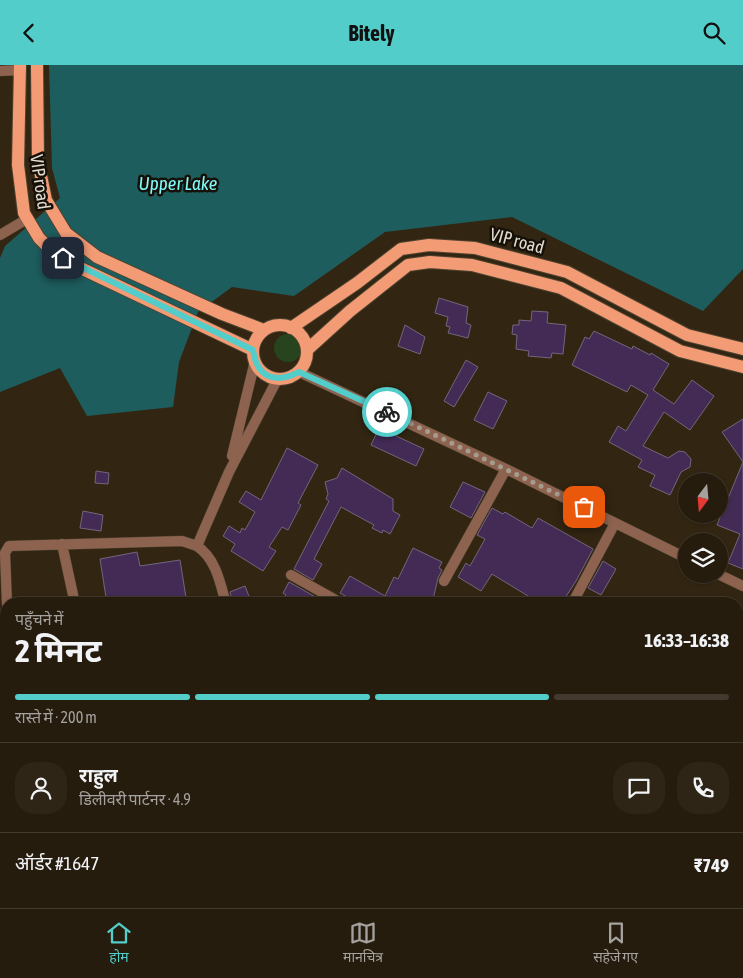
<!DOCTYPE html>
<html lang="hi">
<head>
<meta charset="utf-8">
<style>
	:root { --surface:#261c0e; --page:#2e2517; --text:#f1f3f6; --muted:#a4a19e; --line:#423a2e; --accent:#53cdca }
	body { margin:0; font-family:"Asap Condensed","Noto Sans Devanagari",sans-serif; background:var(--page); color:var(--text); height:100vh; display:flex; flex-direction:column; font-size:19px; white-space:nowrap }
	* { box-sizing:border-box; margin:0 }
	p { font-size:16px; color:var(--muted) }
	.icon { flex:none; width:28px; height:28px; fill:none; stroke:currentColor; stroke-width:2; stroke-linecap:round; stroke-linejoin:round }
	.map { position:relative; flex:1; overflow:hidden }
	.details { position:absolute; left:0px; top:532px; width:744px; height:311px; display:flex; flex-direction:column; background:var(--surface); border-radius:20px 20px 0 0; box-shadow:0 1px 4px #0004,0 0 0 1px var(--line) }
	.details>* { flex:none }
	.needle { width:32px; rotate:196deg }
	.fabs { position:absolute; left:678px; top:408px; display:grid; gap:10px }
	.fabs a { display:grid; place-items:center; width:50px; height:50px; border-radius:50%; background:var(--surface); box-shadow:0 1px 4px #0004,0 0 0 1px var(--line); font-size:25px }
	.pin { position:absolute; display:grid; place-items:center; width:42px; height:42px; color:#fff; margin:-21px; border-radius:10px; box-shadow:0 2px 8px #0006 }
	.courier { position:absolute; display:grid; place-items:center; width:50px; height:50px; margin:-25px; border:4px solid #53cdca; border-radius:50%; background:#fff; color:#222; box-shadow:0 1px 6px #0007 }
	.head em { font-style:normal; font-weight:700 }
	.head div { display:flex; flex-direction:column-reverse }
	.head { display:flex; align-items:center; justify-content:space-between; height:85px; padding:0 15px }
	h1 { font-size:32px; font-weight:700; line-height:38px }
	.bar { display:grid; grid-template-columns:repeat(4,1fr); gap:8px 5px; align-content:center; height:60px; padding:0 15px }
	.bar i { height:6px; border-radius:4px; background:var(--line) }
	.bar .active { background:var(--accent) }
	.bar p { grid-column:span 4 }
	.line { display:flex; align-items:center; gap:12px; padding:0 15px; border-top:1px solid var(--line) }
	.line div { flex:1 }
	.round { display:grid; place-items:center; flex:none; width:52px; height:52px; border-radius:20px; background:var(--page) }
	header { display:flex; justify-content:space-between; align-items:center; height:65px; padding:0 15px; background:var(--accent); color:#111; font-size:22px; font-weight:700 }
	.tab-bar { display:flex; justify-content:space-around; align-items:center; height:70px; border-top:1px solid var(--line); background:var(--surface); font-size:14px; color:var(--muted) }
	.tab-bar a { display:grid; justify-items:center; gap:2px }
	.tab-bar .active { color:var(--accent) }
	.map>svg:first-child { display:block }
	.green { fill:#27441e }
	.water { fill:#1e5d5e }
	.building { fill:#432b56; stroke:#72667c }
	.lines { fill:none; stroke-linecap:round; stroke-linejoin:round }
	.street-casing { stroke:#4e4330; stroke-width:11 }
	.secondary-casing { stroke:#4e4330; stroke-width:11 }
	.primary-casing { stroke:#4e4330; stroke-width:14 }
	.street { stroke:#8d6350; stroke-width:10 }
	.secondary { stroke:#c78365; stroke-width:10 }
	.primary { stroke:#f39b75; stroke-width:12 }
	.done { stroke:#a59c8d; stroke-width:5; stroke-dasharray:0 9 }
	.route { stroke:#53cdca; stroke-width:6 }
	.labels { text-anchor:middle; stroke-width:5; stroke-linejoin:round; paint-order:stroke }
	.street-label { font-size:18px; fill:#e3dbcf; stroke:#151008 }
	.water-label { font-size:19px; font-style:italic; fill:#80f9fa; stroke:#151008 }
</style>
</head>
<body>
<header><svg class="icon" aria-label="back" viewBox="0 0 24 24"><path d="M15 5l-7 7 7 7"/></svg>Bitely<svg class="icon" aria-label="search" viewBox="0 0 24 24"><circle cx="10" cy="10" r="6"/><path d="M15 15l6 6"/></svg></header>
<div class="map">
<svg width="743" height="843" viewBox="0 0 743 843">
	<rect width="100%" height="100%" fill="#322612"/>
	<path class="green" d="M274 283a14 14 0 1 1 28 0a14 14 0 1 1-28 0Z"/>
	<path class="water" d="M49 0H743V204L703 246 512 152 385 167 294 231 232 222 198 247 179 297 173 342 87 351 60 303 0 327V193L5 181 60 133 52 103Z"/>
	<path class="building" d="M439 233 468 242 466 258 471 260 468 273 448 268 450 262 446 261 448 252 435 248Z
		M532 246 548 247 547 258 566 260 563 289 552 288 551 293 528 291 529 286 516 284 517 270 512 269 513 260H519V255L531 256Z
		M405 260 425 272 420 289 398 281Z
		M594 266 632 284 633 281 650 290 651 288 669 299 653 325 674 339 692 315 714 331 690 365 664 347 643 381 668 393 679 386 685 387 691 394 690 402 681 407 670 430 650 421 655 410 638 402 642 395 609 377 618 361 626 366 648 330 631 320 627 327 572 300 585 272 589 274Z
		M466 295 478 302 454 342 444 336Z
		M488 327 507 336 493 364 474 355Z
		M743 354V504L728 498 740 469 717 460 743 397 722 367Z
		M379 363 424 384 416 401 371 380Z
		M287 383 318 400 298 438 301 440 288 465 282 462 269 482 276 486 263 506 231 486 235 479 223 471 229 461 240 468 242 463 245 465 255 447 239 437 246 426 261 435Z
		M342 403 393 434V446L400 450 390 469 383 465 382 468 372 463 374 460 341 442 314 494 322 499 313 515 294 504 329 436 326 434 328 429 325 417 337 413Z
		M96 406 109 408 108 419 95 418Z
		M463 417 485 427 471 453 450 442Z
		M492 443 503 449 505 447 532 463 538 453 593 484 576 516 561 539H541L492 509 481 526 458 512 466 498 470 501 485 474 477 470Z
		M83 446 103 450 101 466 80 463Z
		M413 483 442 497 439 503 442 505 438 513 432 539H410L396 533 394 536 398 539H359L340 528 350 511 385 531 394 512 398 514Z
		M137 487 140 501 180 495 187 539H107L100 494Z
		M603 496 616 504 601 530 588 523Z
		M289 517 328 539H278L286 530 283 528Z
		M245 521 252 539H233L230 527Z"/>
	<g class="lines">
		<g class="street-casing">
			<path id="street" d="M0 6 21 5
				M0 170 27 154
				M299 307 506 404 686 493
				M232 391 255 296
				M62 479 75 539
				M718 509 743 521
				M291 510 343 539
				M444 516 506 404
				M7 539 5 488 9 481 182 476 197 481
				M226 539C220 517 216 494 197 481L229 407 278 313
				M572 539 615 458
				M738 685 743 689
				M155 838 157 843
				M230 838 231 843
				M306 838 308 843
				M526 838 536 843
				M45 843 51 838
				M327 843 344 838
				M488 843 489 838"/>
		</g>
		<g class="secondary-casing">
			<path id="secondary" d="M0 795 6 791
				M738 800 743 803
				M0 824 6 820
				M738 825 743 829"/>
		</g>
		<g class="primary-casing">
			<path id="primary" d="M20 0 18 100 24 148 39 173 54 188 72 199 253 285
				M37 0 38 96 46 135 66 168 97 192 222 249 264 265
				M253 287a27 27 0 1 1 54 0a27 27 0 1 1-54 0Z
				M291 263 357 218 401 184 429 180 475 183 567 207 687 270 743 284
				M307 285 350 246 408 200 430 197 472 200 561 223 680 286 743 302"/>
		</g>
		<use href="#street" class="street"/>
		<use href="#secondary" class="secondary"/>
		<use href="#primary" class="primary"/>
	</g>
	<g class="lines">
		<path class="done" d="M387 347 584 442"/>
		<path class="route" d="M63 193 253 285C257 313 275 319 299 307L387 347"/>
	</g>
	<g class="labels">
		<g class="street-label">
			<text transform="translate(40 117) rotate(82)" y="6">VIP road</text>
			<text transform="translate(517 176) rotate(15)" y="6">VIP road</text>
		</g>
		<g class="water-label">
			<text x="178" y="125">Upper Lake</text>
		</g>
	</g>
</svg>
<div class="fabs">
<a><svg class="needle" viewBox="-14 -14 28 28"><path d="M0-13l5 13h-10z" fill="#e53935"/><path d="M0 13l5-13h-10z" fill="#a4a19e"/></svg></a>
<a><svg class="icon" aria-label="layers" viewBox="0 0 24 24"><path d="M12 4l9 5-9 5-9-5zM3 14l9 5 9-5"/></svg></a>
</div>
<div class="pin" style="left:584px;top:442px;background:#ea580c"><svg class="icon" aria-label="bag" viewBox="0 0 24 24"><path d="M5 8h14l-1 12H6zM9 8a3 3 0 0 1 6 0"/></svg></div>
<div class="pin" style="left:63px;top:193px;background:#1f2937"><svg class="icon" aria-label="home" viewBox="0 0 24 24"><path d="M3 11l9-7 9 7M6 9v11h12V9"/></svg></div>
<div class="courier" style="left:387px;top:347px"><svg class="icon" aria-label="bike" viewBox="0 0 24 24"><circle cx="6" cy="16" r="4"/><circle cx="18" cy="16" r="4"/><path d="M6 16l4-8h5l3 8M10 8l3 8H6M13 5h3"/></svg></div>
<section class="details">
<div class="head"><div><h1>2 मिनट</h1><p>पहुँचने में</p></div><em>16:33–16:38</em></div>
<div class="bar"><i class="active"></i><i class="active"></i><i class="active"></i><i></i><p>रास्ते में · 200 m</p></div>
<div class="line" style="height:90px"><a class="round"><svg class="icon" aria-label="person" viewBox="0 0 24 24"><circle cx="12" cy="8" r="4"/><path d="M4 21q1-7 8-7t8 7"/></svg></a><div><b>राहुल</b><p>डिलीवरी पार्टनर · 4.9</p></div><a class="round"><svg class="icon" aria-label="chat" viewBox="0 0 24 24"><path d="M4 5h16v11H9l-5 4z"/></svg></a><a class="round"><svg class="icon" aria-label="phone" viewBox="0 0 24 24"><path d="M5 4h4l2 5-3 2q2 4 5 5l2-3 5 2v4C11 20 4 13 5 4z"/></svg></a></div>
<div class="line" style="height:65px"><div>ऑर्डर #1647</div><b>₹749</b></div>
</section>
</div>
<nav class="tab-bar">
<a class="active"><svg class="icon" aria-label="home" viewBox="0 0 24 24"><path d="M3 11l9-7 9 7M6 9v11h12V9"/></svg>होम</a>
<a><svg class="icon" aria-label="map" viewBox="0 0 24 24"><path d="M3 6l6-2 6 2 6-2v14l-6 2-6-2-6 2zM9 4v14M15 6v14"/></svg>मानचित्र</a>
<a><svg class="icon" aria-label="saved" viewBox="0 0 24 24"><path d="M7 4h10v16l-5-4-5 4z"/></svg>सहेजे गए</a>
</nav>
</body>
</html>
